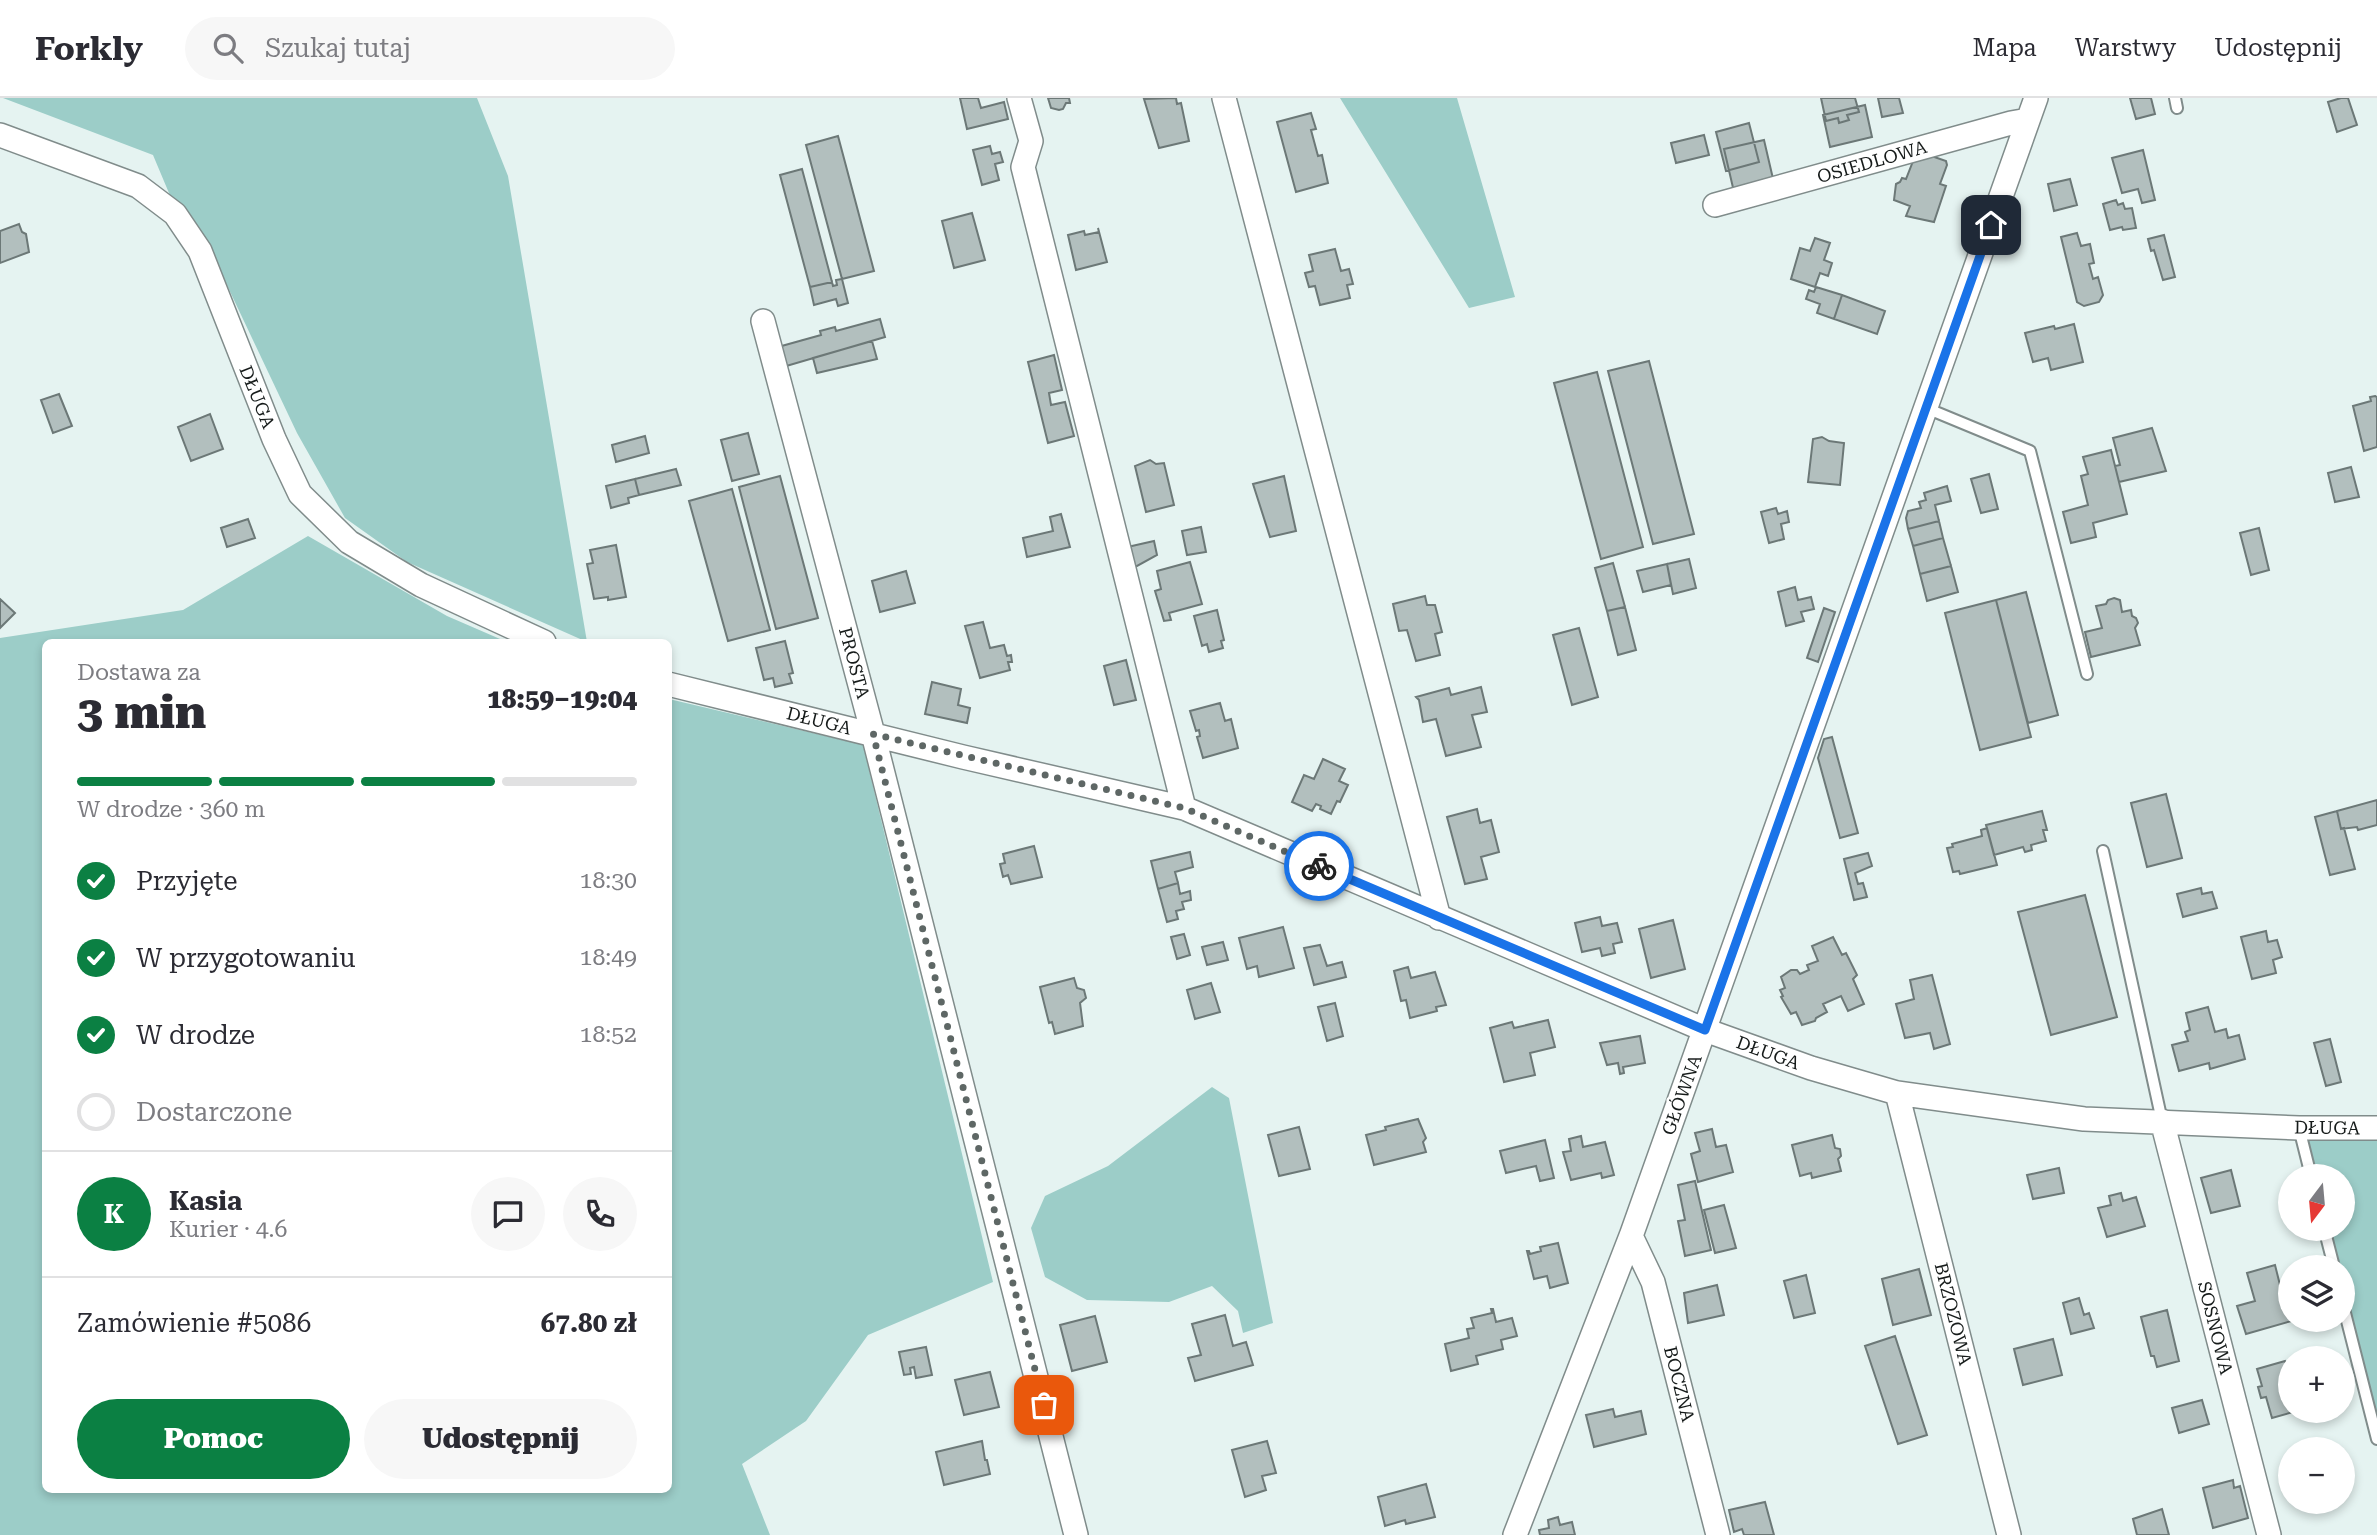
<!DOCTYPE html>
<html lang="pl">
<head>
<meta charset="utf-8">
<style>
	:root { --surface:#fff; --page:#f7f7f7; --text:#2b2b33; --muted:#7c7c81; --line:#e1e1e2; --accent:#0b8043 }
	body { margin:0; font-family:"Roboto Serif",serif; background:var(--page); color:var(--text); height:100vh; display:flex; flex-direction:column; font-size:26px; white-space:nowrap }
	* { box-sizing:border-box; margin:0 }
	p { font-size:23px; color:var(--muted) }
	.icon { flex:none; width:38px; height:38px; fill:none; stroke:currentColor; stroke-width:2; stroke-linecap:round; stroke-linejoin:round }
	.map { position:relative; flex:1; overflow:hidden }
	.panel { position:absolute; left:42px; top:541px; width:630px; height:854px; display:flex; flex-direction:column; background:var(--surface); border-radius:10px; box-shadow:0 4px 10px #0003 }
	.panel>* { flex:none }
	.needle { width:46px; rotate:196deg }
	.fabs { position:absolute; left:2278px; top:1066px; display:grid; gap:14px }
	.fabs a { display:grid; place-items:center; width:77px; height:77px; border-radius:50%; background:var(--surface); box-shadow:0 4px 10px #0003; font-size:35px }
	.pin { position:absolute; display:grid; place-items:center; width:60px; height:60px; color:#fff; margin:-30px; border-radius:14px; box-shadow:0 4px 10px #0006 }
	.courier { position:absolute; display:grid; place-items:center; width:70px; height:70px; margin:-35px; border:5px solid #1a73e8; border-radius:50%; background:#fff; color:#222; box-shadow:0 2px 9px #0007 }
	.head em { font-style:normal; font-weight:800 }
	.head div { display:flex; flex-direction:column-reverse }
	.head { display:flex; align-items:center; justify-content:space-between; height:119px; padding:0 35px }
	h1 { font-size:46px; font-weight:800; line-height:52px }
	.bar { display:grid; grid-template-columns:repeat(4,1fr); gap:10px 7px; align-content:center; height:84px; padding:0 35px }
	.bar i { height:9px; border-radius:5px; background:var(--line) }
	.bar .on { background:var(--accent) }
	.bar p { grid-column:span 4 }
	.line { display:flex; align-items:center; gap:18px; padding:0 35px; border-top:2px solid var(--line) }
	.line div { flex:1 }
	.round { display:grid; place-items:center; flex:none; width:74px; height:74px; border-radius:37px; background:var(--page) }
	ol { padding:0 35px; list-style:none }
	li { display:flex; align-items:center; gap:21px; height:77px }
	li p { margin-inline-start:auto }
	li .icon { padding:7px; border-radius:50%; background:var(--accent); color:#fff; stroke-width:4 }
	li:last-child { color:var(--muted) }
	li i { width:38px; height:38px; border:4px solid var(--line); border-radius:50% }
	.primary-button { display:flex; gap:14px; margin-top:auto; padding:14px 35px }
	.primary-button a { flex:1; height:80px; border-radius:42px; background:var(--accent); color:#fff; font-size:28px; font-weight:800; line-height:80px; text-align:center }
	.primary-button a+a { background:var(--page); color:var(--text) }
	header { display:flex; align-items:center; gap:42px; box-sizing:border-box; height:98px; padding:0 35px; background:var(--surface); border-bottom:2px solid var(--line) }
	header strong { font-size:33px }
	nav { display:flex; gap:38px; margin-inline-start:auto; font-size:24px }
	.search { width:490px; height:63px; background:var(--page); display:flex; align-items:center; gap:18px; box-sizing:border-box; padding:0 24px; border-radius:38px; color:var(--muted); font-size:26px }
	.map>svg:first-child { display:block }
	.green { fill:#9ccdc8 }
	.building { fill:#b2bfbe; stroke:#6c7877; stroke-width:2 }
	.lines { fill:none; stroke-linecap:round; stroke-linejoin:round }
	.lane-casing { stroke:#808c8b; stroke-width:14 }
	.street-casing { stroke:#808c8b; stroke-width:26 }
	.lane { stroke:#fff; stroke-width:10 }
	.street { stroke:#fff; stroke-width:23 }
	.done { stroke:#5e6765; stroke-width:7; stroke-dasharray:0 12.6 }
	.route { stroke:#1a73e8; stroke-width:9 }
	.labels { text-anchor:middle; stroke-width:5; stroke-linejoin:round; paint-order:stroke }
	.street-label { font-size:18px; fill:#161b1a; stroke:#fff }
</style>
</head>
<body>
<header>
<strong>Forkly</strong>
<div class="search"><svg class="icon" aria-label="search" viewBox="0 0 24 24"><circle cx="10" cy="10" r="6"/><path d="M15 15l6 6"/></svg>Szukaj tutaj</div>
<nav><a>Mapa</a><a>Warstwy</a><a>Udostępnij</a></nav>
</header>
<div class="map">
<svg width="2377" height="1437" viewBox="0 0 2377 1437">
	<rect width="100%" height="100%" fill="#e5f3f1"/>
	<path class="green" d="M3 0H477L508 78 587 544 407 464 345 420 297 335 216 164 174 107 153 57Z
		M1340 0H1457L1515 199 1469 210Z
		M308 438 447 518 507 544H46V1391H668L669 601 863 647 993 1184 868 1237 806 1323 742 1366 770 1437H0V540L183 512Z
		M1212 989 1229 1000 1273 1225 1243 1235 1238 1213 1212 1188 1169 1204 1087 1202 1045 1179 1031 1130 1045 1098 1108 1068Z
		M2307 1041H2377V1319L2343 1186V1169H2339L2329 1131 2343 1130V1078H2316Z"/>
	<path class="building" d="M960 0H978L981 10 1004 4 1008 21 967 31Z
		M1048 0H1069L1070 5H1066L1063 11 1059 12 1051 10Z
		M1176 0 1177 6 1181 5 1189 43 1159 50 1144 1Z
		M1821 0H1855L1859 14 1847 17 1849 22 1839 25 1838 20 1826 23Z
		M1878 0H1899L1903 15 1882 19Z
		M2130 0H2151L2155 16 2136 21Z
		M2341 0H2348L2357 27 2337 34 2328 4Z
		M1865 7 1872 39 1830 49 1823 17Z
		M1311 15 1316 31 1311 32 1318 58 1322 57 1328 85 1296 94 1277 24Z
		M1749 25 1759 64 1726 73 1716 34Z
		M1704 37 1709 57 1676 65 1671 45Z
		M838 38 874 173 842 181 806 47Z
		M1764 42 1774 85 1734 94 1724 51Z
		M990 48 992 56 1000 54 1003 64 995 66 999 82 982 87 973 52Z
		M2143 52 2155 102 2142 105 2138 91 2122 95 2112 60Z
		M1917 53 1946 63 1947 67 1940 86 1946 88 1934 124 1906 118 1910 108 1894 102 1896 86 1900 84 1902 80 1906 81Z
		M802 71 832 184 810 189 780 77Z
		M2070 81 2077 107 2054 113 2048 86Z
		M2116 102 2118 107 2123 105 2125 111 2132 110 2136 130 2123 132 2122 129 2110 132 2103 106Z
		M972 115 985 162 954 170 942 123Z
		M19 126 22 134 26 136 29 154 0 165V133Z
		M1098 130 1107 164 1076 172 1068 137 1084 133 1085 137 1099 134Z
		M2077 135 2081 148 2090 146 2094 165 2089 166 2093 181 2098 179 2103 197 2099 204 2084 208 2077 204 2061 139Z
		M2164 137 2175 179 2163 182 2154 152 2151 153 2148 141Z
		M1815 140 1830 145 1824 162 1832 165 1828 178 1820 175 1815 189 1791 181 1800 150 1810 153Z
		M1335 151 1341 173 1349 171 1353 186 1347 187 1350 200 1320 207 1315 188 1309 189 1305 175 1313 173 1309 157Z
		M842 181 848 205 838 208 836 201 814 207 810 189 832 184 833 188 837 187 836 182Z
		M1816 189 1842 197 1834 221 1817 215 1820 206 1806 201 1809 192 1814 194Z
		M1842 197 1885 213 1877 236 1834 221Z
		M880 221 885 239 783 269 778 249 821 237 820 233 835 229 836 233Z
		M2074 226 2083 264 2051 272 2048 260 2033 264 2025 235 2054 228 2055 231Z
		M872 243 877 261 817 275 813 260Z
		M1054 257 1062 292 1049 295 1051 307 1065 304 1074 338 1048 345 1028 264Z
		M1649 263 1694 436 1653 446 1608 273Z
		M1597 274 1643 449 1601 461 1554 285Z
		M59 296 72 328 53 335 41 302Z
		M2375 298 2377 299V349L2364 353 2353 308 2371 303 2370 299Z
		M210 316 223 351 191 363 178 329Z
		M2152 330 2166 373 2119 384 2115 368 2120 367 2113 340Z
		M748 335 759 376 732 383 721 342Z
		M645 338 649 355 616 364 612 347Z
		M1822 339 1829 343 1844 345 1840 387 1808 384 1813 341Z
		M2111 352 2127 416 2093 425 2096 439 2071 445 2063 414 2088 407 2081 378 2088 376 2083 359Z
		M1150 362 1156 366 1164 365 1174 407 1146 414 1135 368Z
		M2351 369 2359 399 2335 404 2328 375Z
		M676 371 681 387 639 397 635 381Z
		M1989 376 1998 411 1981 415 1971 381Z
		M780 378 818 520 776 531 739 389Z
		M1284 378 1296 433 1270 439 1253 386Z
		M635 381 639 397 628 400 629 405 611 410 606 388Z
		M1947 388 1951 403 1935 407 1939 423 1908 431 1906 420 1908 413 1921 410 1919 404 1926 402 1924 395Z
		M732 391 770 532 728 543 689 403Z
		M1776 410 1778 416 1787 413 1789 424 1781 426 1784 441 1769 445 1761 414Z
		M1061 416 1070 449 1027 459 1023 440 1053 433 1050 419Z
		M248 421 255 440 227 449 221 430Z
		M1939 423 1943 440 1913 448 1908 431Z
		M1201 429 1206 454 1187 457 1182 433Z
		M2259 430 2269 472 2251 477 2240 435Z
		M1943 440 1951 468 1920 476 1913 448Z
		M1154 443 1157 457 1128 473 1123 450Z
		M616 447 626 499 608 502V499L594 501 587 466 593 465 590 452Z
		M1689 461 1696 490 1673 496 1667 466Z
		M1190 464 1202 506 1169 515 1171 522 1164 523 1155 493 1161 491 1157 473Z
		M1613 465 1625 509 1607 513 1595 470Z
		M1667 466 1671 487 1643 494 1637 473Z
		M1951 468 1958 494 1927 503 1920 476Z
		M906 473 915 505 880 514 872 483Z
		M1795 489 1798 502 1811 499 1814 511 1801 514 1804 523 1786 528 1778 494Z
		M2026 494 2058 617 2028 625 1996 502Z
		M1425 498 1427 507H1435L1442 534 1435 536 1440 557 1416 563 1407 532 1399 533 1393 506Z
		M2114 500 2120 502 2122 514 2131 512 2132 518 2136 520 2138 525 2135 530 2140 547 2091 559 2085 534 2102 530 2096 508 2106 506 2108 502Z
		M0 501 15 515 0 530Z
		M1996 502 2031 639 1980 652 1945 515Z
		M1625 509 1636 552 1618 557 1607 513Z
		M1824 510 1835 514 1818 564 1807 560Z
		M1217 512 1224 542 1221 543 1223 550 1209 554 1207 546 1202 548 1194 518Z
		M983 524 990 550 1004 547 1007 558 1011 557 1012 564H1008L1010 572 980 580 965 528Z
		M1579 530 1598 599 1572 607 1553 537Z
		M785 543 793 575 789 576 792 585 775 589 773 580 764 582 756 550Z
		M1126 562 1136 602 1114 607 1104 568Z
		M932 584 961 591 958 607 970 610 967 625 925 616Z
		M1481 589 1487 614 1472 617 1481 649 1446 658 1436 621 1423 624 1419 602 1416 599 1449 590 1451 597Z
		M1220 605 1225 623 1231 621 1238 650 1203 660 1197 639 1200 638 1199 632 1196 633 1190 613Z
		M1832 639 1858 735 1840 740 1818 660 1824 641Z
		M1323 661 1345 671 1339 683 1348 687 1340 704 1337 703 1331 716 1320 711 1321 708 1316 706 1312 713 1292 704 1304 677 1314 681Z
		M2166 696 2182 760 2147 769 2131 705Z
		M2377 702V727L2358 732 2357 729 2341 731 2337 713Z
		M1477 711 1480 725 1491 722 1499 754 1481 759 1487 781 1465 786 1447 719Z
		M2042 713 2047 732H2043L2046 743 2031 747 2032 752 2025 754 2023 749 1994 757 1986 727Z
		M2337 713 2341 731 2344 730 2355 771 2330 777 2315 719Z
		M1987 730 1997 767 1960 776 1959 773 1953 774 1947 750 1953 749 1952 746 1982 738 1981 732Z
		M1034 748 1042 779 1011 786 1008 777 1003 779 1000 766 1005 765 1003 756Z
		M1190 754 1193 769 1175 774 1178 785 1158 791 1151 763Z
		M1868 755 1872 768 1855 775 1858 786 1863 785 1867 799 1854 802 1844 761Z
		M1178 785 1180 796 1190 793 1191 802 1182 804 1184 811 1176 813 1178 821 1167 824 1158 791Z
		M2201 790 2202 796 2212 794 2217 810 2183 819 2177 796Z
		M2085 797 2117 919 2051 937 2018 814Z
		M1600 819 1602 828 1617 825 1622 844 1613 846 1615 855 1602 858 1600 850 1582 854 1575 825Z
		M1673 822 1685 871 1651 880 1639 831Z
		M1283 829 1294 870 1259 879 1257 868 1247 871 1239 840Z
		M2266 833 2268 844 2277 842 2282 859 2273 862 2276 875 2252 881 2241 839Z
		M1184 836 1190 857 1177 861 1171 839Z
		M1833 839 1842 857 1846 855 1857 877 1853 881 1864 906 1848 913 1841 898 1823 906 1827 914 1816 920 1815 923 1802 927 1796 914 1791 916 1781 899 1783 898 1780 892 1785 890 1781 879 1791 872H1797L1800 876 1809 872 1807 867 1818 863 1812 848Z
		M1223 844 1228 862 1207 867 1202 849Z
		M1320 847 1327 868 1342 864 1346 879 1314 887 1304 850Z
		M1408 869 1411 880 1435 874 1446 907 1436 909 1437 913 1410 920 1406 902 1401 903 1394 873Z
		M1932 877 1950 946 1934 951 1930 935 1905 940 1896 906 1914 901 1910 882Z
		M1074 880 1077 890 1084 892 1086 900 1080 905 1083 928 1055 936 1052 924 1049 925 1040 889Z
		M1211 885 1220 914 1195 921 1187 892Z
		M1335 905 1343 938 1327 943 1318 909Z
		M2208 909 2215 934 2226 931 2228 940 2239 937 2245 961 2210 971 2209 965 2179 973 2172 947 2188 943 2185 934 2190 932 2186 915Z
		M1548 922 1555 949 1530 955 1535 977 1504 984 1490 930 1512 924 1514 930Z
		M1640 938 1645 965 1623 969 1624 975 1620 976 1618 965 1607 967 1600 945Z
		M2330 941 2341 984 2326 988 2314 945Z
		M1418 1021 1426 1040 1423 1044 1426 1054 1374 1067 1366 1037 1386 1032 1385 1029Z
		M1299 1029 1310 1071 1279 1078 1268 1037Z
		M1712 1031 1716 1049 1726 1047 1733 1074 1698 1084 1691 1056 1700 1053 1695 1035Z
		M1832 1037 1835 1050 1840 1051 1841 1058 1838 1061 1841 1073 1812 1080 1811 1075 1800 1078 1792 1047Z
		M1581 1038 1583 1049 1605 1044 1614 1077 1602 1080 1601 1075 1571 1082 1563 1054 1571 1053 1569 1041Z
		M1545 1042 1554 1080 1540 1083 1536 1068 1506 1075 1500 1053Z
		M2059 1070 2064 1095 2033 1101 2027 1077Z
		M2231 1072 2240 1108 2211 1115 2201 1080Z
		M1695 1083 1711 1152 1685 1158 1678 1123 1685 1122 1678 1087Z
		M2121 1095 2123 1103 2136 1099 2145 1128 2107 1139 2098 1110 2111 1107 2109 1098Z
		M1724 1107 1736 1150 1715 1155 1704 1112Z
		M1558 1145 1568 1185 1550 1190 1547 1178 1534 1181 1527 1153H1529L1530 1156 1541 1153 1540 1149Z
		M2275 1167 2282 1195 2291 1193V1222H2295L2246 1236 2237 1208 2255 1203 2247 1175Z
		M1919 1171 1931 1217 1893 1227 1882 1181Z
		M1806 1177 1815 1215 1794 1220 1784 1183Z
		M1717 1187 1724 1217 1688 1225 1684 1195Z
		M2079 1200 2084 1217 2089 1215 2094 1230 2071 1236 2063 1205Z
		M1491 1211H1493L1496 1224 1512 1220 1517 1238 1501 1242 1503 1251 1476 1258 1478 1266 1451 1273 1445 1246 1469 1240 1467 1231 1474 1230 1471 1220 1492 1215Z
		M2167 1212 2179 1263 2157 1269 2154 1258H2151L2141 1219Z
		M1225 1217 1233 1248 1246 1244 1253 1267 1195 1283 1188 1260 1201 1257 1192 1226Z
		M1095 1218 1107 1264 1072 1273 1060 1227Z
		M1895 1238 1927 1337 1898 1346 1865 1248Z
		M2053 1241 2062 1277 2023 1287 2014 1251Z
		M926 1249 932 1277 916 1280 914 1269 910 1270 911 1276 904 1277 899 1254Z
		M2285 1263 2288 1272 2291 1271V1312H2300L2272 1320 2266 1299 2261 1300 2258 1289 2262 1288 2257 1271Z
		M990 1274 999 1309 964 1317 955 1282Z
		M2202 1302 2209 1326 2179 1335 2172 1310Z
		M1613 1311 1615 1319 1641 1313 1646 1336 1594 1349 1586 1317Z
		M982 1343 985 1362H987L990 1376 944 1387 936 1354Z
		M1267 1343 1276 1375 1262 1378 1266 1392 1245 1399 1232 1352Z
		M2233 1382 2234 1390 2240 1388 2248 1420 2213 1430 2203 1390Z
		M1426 1386 1435 1419 1406 1426 1405 1422 1385 1428 1378 1399Z
		M1765 1404 1774 1437H1744L1742 1431 1734 1434 1729 1412Z
		M2162 1411 2169 1437H2137L2133 1421Z
		M1558 1419 1560 1427 1572 1424 1575 1437H1540L1539 1432 1549 1430 1548 1422Z"/>
	<g class="lines">
		<g class="lane-casing">
			<path id="lane" d="M2175 0 2177 10
				M1926 310 2030 353 2087 576
				M2103 753 2162 1023
				M2299 1030 2311 1078
				M2324 1130 2334 1169
				M2343 1207 2377 1341"/>
		</g>
		<g class="street-casing">
			<path id="street" d="M1019 0 1031 43 1023 69 1184 710
				M1224 0 1439 820
				M0 37 138 88 175 116 200 153 274 341 300 396 349 444 421 487 544 544
				M1715 107 2011 25 2028 22
				M763 223 873 636 1076 1437
				M668 586 963 659 1184 710 1705 932 1811 970 1897 995 2084 1021 2299 1030H2377
				M1897 995 2009 1437
				M2162 1023 2269 1437
				M1631 1138 1653 1184 1718 1437
				M1515 1437 1631 1138 2036 0"/>
		</g>
		<use href="#lane" class="lane"/>
		<use href="#street" class="street"/>
	</g>
	<g class="lines">
		<path class="done" d="M1044 1307 873 636 1184 710 1319 768"/>
		<path class="route" d="M1319 768 1705 932 1991 127"/>
	</g>
	<g class="labels">
		<g class="street-label">
			<text transform="translate(1872 64) rotate(-16)" y="6">OSIEDLOWA</text>
			<text transform="translate(257 299) rotate(68)" y="6">DŁUGA</text>
			<text transform="translate(854 565) rotate(75)" y="6">PROSTA</text>
			<text transform="translate(819 623) rotate(14)" y="6">DŁUGA</text>
			<text transform="translate(1768 955) rotate(20)" y="6">DŁUGA</text>
			<text transform="translate(1682 997) rotate(-70)" y="6">GŁÓWNA</text>
			<text transform="translate(2327 1030) rotate(1)" y="6">DŁUGA</text>
			<text transform="translate(1953 1216) rotate(76)" y="6">BRZOZOWA</text>
			<text transform="translate(2215 1230) rotate(76)" y="6">SOSNOWA</text>
			<text transform="translate(1679 1286) rotate(76)" y="6">BOCZNA</text>
		</g>
	</g>
</svg>
<div class="fabs">
<a><svg class="needle" viewBox="-14 -14 28 28"><path d="M0-13l5 13h-10z" fill="#e53935"/><path d="M0 13l5-13h-10z" fill="#7c7c81"/></svg></a>
<a><svg class="icon" aria-label="layers" viewBox="0 0 24 24"><path d="M12 4l9 5-9 5-9-5zM3 14l9 5 9-5"/></svg></a>
<a>+</a>
<a>−</a>
</div>
<div class="pin" style="left:1044px;top:1307px;background:#ea580c"><svg class="icon" aria-label="bag" viewBox="0 0 24 24"><path d="M5 8h14l-1 12H6zM9 8a3 3 0 0 1 6 0"/></svg></div>
<div class="pin" style="left:1991px;top:127px;background:#1f2937"><svg class="icon" aria-label="home" viewBox="0 0 24 24"><path d="M3 11l9-7 9 7M6 9v11h12V9"/></svg></div>
<div class="courier" style="left:1319px;top:768px"><svg class="icon" aria-label="bike" viewBox="0 0 24 24"><circle cx="6" cy="16" r="4"/><circle cx="18" cy="16" r="4"/><path d="M6 16l4-8h5l3 8M10 8l3 8H6M13 5h3"/></svg></div>
<section class="panel">
<div class="head"><div><h1>3 min</h1><p>Dostawa za</p></div><em>18:59–19:04</em></div>
<div class="bar"><i class="on"></i><i class="on"></i><i class="on"></i><i></i><p>W drodze · 360 m</p></div>
<ol>
<li><svg class="icon" aria-label="check" viewBox="0 0 24 24"><path d="M5 12l5 5 9-10"/></svg>Przyjęte<p>18:30</p></li>
<li><svg class="icon" aria-label="check" viewBox="0 0 24 24"><path d="M5 12l5 5 9-10"/></svg>W przygotowaniu<p>18:49</p></li>
<li><svg class="icon" aria-label="check" viewBox="0 0 24 24"><path d="M5 12l5 5 9-10"/></svg>W drodze<p>18:52</p></li>
<li><i></i>Dostarczone</li>
</ol>
<div class="line" style="height:126px"><b class="round" style="background:var(--accent);color:#fff">K</b><div><b>Kasia</b><p>Kurier · 4.6</p></div><a class="round"><svg class="icon" aria-label="chat" viewBox="0 0 24 24"><path d="M4 5h16v11H9l-5 4z"/></svg></a><a class="round"><svg class="icon" aria-label="phone" viewBox="0 0 24 24"><path d="M5 4h4l2 5-3 2q2 4 5 5l2-3 5 2v4C11 20 4 13 5 4z"/></svg></a></div>
<div class="line" style="height:91px"><div>Zamówienie #5086</div><b>67.80 zł</b></div>
<div class="primary-button"><a>Pomoc</a><a>Udostępnij</a></div>
</section>
</div>
</body>
</html>
